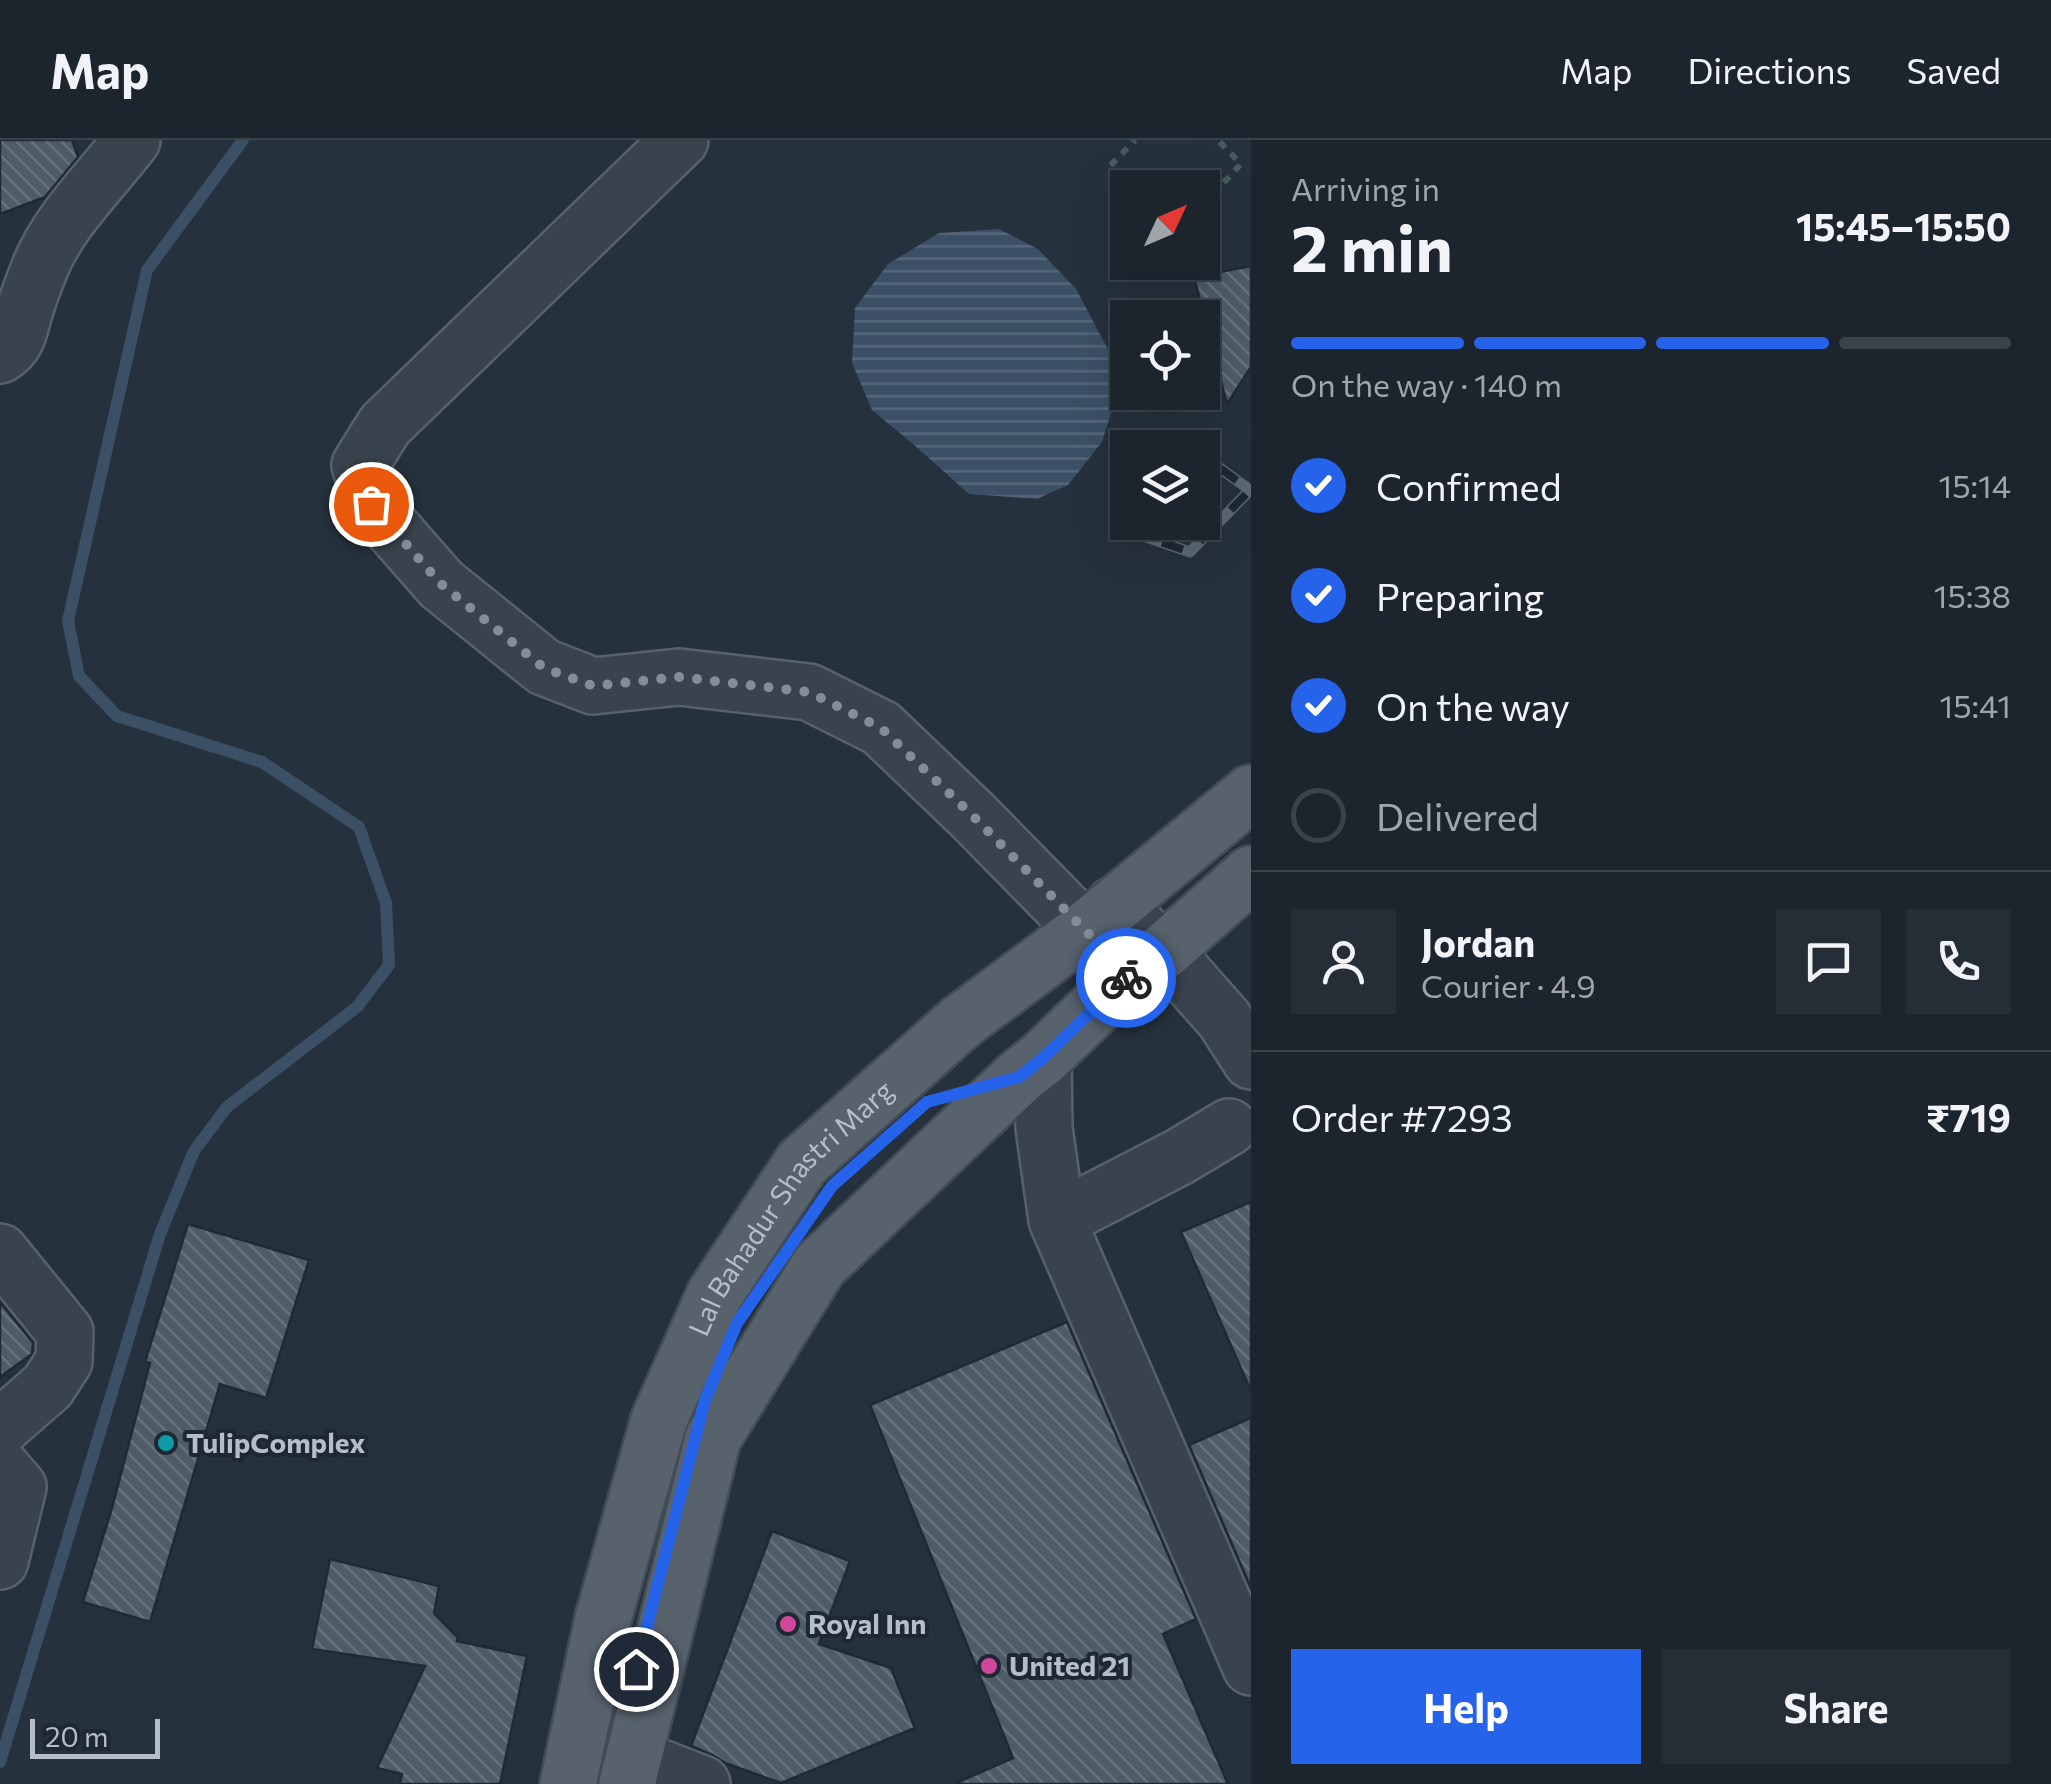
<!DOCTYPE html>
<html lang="en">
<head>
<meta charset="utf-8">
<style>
	:root { --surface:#1c252e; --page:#252d36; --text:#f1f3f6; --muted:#a0a5aa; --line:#3a424a; --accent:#2563eb }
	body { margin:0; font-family:Commissioner,sans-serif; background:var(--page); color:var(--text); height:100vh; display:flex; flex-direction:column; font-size:38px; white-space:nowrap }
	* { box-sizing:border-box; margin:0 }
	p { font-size:32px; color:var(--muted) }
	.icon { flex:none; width:55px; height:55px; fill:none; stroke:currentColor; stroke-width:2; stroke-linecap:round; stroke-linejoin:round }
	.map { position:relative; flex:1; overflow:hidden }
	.drawer { display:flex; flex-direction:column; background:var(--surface); width:800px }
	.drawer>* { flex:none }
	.needle { width:65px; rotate:46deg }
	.tools { position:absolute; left:1110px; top:30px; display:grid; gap:20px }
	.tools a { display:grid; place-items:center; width:110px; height:110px; border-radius:0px; background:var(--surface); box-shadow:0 10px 40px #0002,0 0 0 2px var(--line); font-size:50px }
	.scale { position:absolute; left:30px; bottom:25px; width:130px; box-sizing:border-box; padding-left:10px; border:5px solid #b5bec8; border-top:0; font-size:28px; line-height:35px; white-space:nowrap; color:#b5bec8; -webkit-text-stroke:8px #1e2832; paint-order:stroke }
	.pin { position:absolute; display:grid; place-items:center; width:85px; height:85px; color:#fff; margin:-42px; border:5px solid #fff; border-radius:50%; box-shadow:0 2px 10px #0007 }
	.courier { position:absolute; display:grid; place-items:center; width:100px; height:100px; margin:-50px; border:8px solid #2563eb; border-radius:50%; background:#fff; color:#222; box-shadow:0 2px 12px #0007 }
	.summary em { font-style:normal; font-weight:700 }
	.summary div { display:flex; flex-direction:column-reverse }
	.summary { display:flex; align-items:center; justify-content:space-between; height:170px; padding:0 40px }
	h1 { font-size:65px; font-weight:700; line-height:75px }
	.bar { display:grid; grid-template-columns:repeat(4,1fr); gap:15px 10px; align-content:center; height:120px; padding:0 40px }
	.bar i { height:12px; border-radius:8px; background:var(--line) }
	.bar .selected { background:var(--accent) }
	.bar p { grid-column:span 4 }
	.line { display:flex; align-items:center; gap:25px; padding:0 40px; border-top:2px solid var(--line) }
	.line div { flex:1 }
	.round { display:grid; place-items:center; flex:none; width:105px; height:105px; border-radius:0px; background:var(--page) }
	ol { padding:0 40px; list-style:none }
	li { display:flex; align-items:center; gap:30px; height:110px }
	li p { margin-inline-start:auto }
	li .icon { padding:10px; border-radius:50%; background:var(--accent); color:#fff; stroke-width:4 }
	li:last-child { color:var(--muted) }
	li i { width:55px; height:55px; border:5px solid var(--line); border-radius:50% }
	.cta { display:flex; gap:20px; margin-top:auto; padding:20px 40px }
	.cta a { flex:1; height:115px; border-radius:0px; background:var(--accent); color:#fff; font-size:40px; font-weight:700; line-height:115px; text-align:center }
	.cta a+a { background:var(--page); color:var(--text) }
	header { display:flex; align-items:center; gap:60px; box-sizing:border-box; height:140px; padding:0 50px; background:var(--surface); border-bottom:2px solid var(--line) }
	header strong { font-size:48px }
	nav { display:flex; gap:55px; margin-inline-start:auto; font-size:35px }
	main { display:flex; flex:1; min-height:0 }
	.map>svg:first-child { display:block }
	.water { fill:url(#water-rules) }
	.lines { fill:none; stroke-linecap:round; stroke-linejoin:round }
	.stream { stroke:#3c5065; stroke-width:12 }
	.building { fill:url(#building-back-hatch); stroke:#202a34; stroke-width:2.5 }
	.minor-casing { stroke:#57616b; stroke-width:60 }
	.major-casing { stroke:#424c56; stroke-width:60 }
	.path { stroke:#475c5d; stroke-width:6; stroke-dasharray:8 8; stroke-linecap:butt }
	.minor { stroke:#39434d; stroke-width:55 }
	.major { stroke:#57626d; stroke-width:55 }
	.rail-casing { stroke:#5b6874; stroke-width:11 }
	.rail { stroke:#1e2832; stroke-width:8; stroke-dasharray:22; stroke-linecap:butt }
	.done { stroke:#838d97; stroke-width:10; stroke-dasharray:0 18 }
	.route { stroke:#2563eb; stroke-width:12 }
	.culture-dot { fill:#0f9aa8; stroke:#1e2832; stroke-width:4 }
	.hotel-dot { fill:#d1479c; stroke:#1e2832; stroke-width:4 }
	.labels { text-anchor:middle; stroke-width:8; stroke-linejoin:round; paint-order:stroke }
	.street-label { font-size:28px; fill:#b5bec8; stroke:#1e2832 }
	.poi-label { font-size:28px; font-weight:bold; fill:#b5bec8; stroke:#1e2832; text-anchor:start }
</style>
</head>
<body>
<header>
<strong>Map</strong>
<nav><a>Map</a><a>Directions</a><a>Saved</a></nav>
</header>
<main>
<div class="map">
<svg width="1251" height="1644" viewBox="0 0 1251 1644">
	<defs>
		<pattern id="water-rules" width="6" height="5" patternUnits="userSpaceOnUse" patternTransform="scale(2.5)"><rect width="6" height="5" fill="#3c5065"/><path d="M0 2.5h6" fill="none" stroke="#56677a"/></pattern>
		<pattern id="building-back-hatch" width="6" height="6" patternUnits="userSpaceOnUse" patternTransform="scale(2.5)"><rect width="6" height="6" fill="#4e5c68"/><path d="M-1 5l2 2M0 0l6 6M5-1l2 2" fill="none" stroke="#65727c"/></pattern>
	</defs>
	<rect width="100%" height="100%" fill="#25313d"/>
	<path class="water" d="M999 89 1038 109 1076 149 1111 215 1115 260 1102 302 1068 345 1037 359 969 354 912 303 872 270 852 223 855 168 888 124 939 93Z"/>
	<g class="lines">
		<path class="stream" d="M0 1622 160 1094 194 1011 227 967 357 867 389 825 386 763 359 687 262 622 117 576 79 536 68 481 147 130 243 0"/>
	</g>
	<path class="building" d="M0 0H72L78 17 45 57 0 74Z
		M1251 126V227L1227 264 1194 137Z
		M1251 1062V1251L1181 1092Z
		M188 1084 309 1120 266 1258 220 1244 150 1482 83 1462 112 1368 150 1223 145 1222Z
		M0 1162 33 1203 32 1214 0 1237Z
		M1067 1182 1196 1479 1163 1494 1228 1644H954L1013 1618 870 1265Z
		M1251 1278V1448L1189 1305Z
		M772 1391 850 1421 819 1504 891 1528 915 1588 781 1643 725 1623 713 1615 691 1606Z
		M330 1419 439 1446 434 1473 458 1498 457 1501 527 1516 500 1644H400L402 1634 377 1628 425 1526 312 1509Z"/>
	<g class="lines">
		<g class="minor-casing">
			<path id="minor" d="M680 0 385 285 360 325 371 364 441 444 544 527 593 546 679 537 809 552 881 588 973 676 1129 835
				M0 215C19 204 19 188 25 169 29 155 35 140 41 125 61 78 101 41 132 0
				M1114 765 1164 811 1224 879 1251 921
				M1043 918 1044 988 1057 1080 1251 1527
				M1057 1080 1179 1017 1229 987
				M0 1112 65 1192 64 1221 48 1246 0 1288
				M0 1326 18 1347 0 1421
				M635 1618 702 1644"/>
		</g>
		<g class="major-casing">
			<g id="major">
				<path id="s1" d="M568 1644 603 1479 659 1280 715 1154 802 1023 962 881 1085 790 1251 653"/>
				<path d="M627 1644 713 1298 819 1126 1019 937 1043 918 1129 835 1164 811 1251 734"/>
			</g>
		</g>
		<path class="path" d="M1128 48 1108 28 1135 0
			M1202 66 1241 24 1218 0"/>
		<use href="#minor" class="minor"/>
		<use href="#major" class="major"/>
		<g class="rail-casing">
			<path id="rail" d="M1178 308H1193
				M1128 337V351
				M1129 382V391L1190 412 1250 350 1202 315"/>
		</g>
		<use href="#rail" class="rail"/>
	</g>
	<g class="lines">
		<path class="done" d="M371 364 441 444 544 528 593 546 679 537 809 552 881 588 973 676 1129 835 1126 838"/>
		<path class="route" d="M636 1529 705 1260 737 1183 832 1046 927 962 1019 937 1043 918 1126 838"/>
	</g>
	<circle class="culture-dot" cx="166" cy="1303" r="10"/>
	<g class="hotel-dot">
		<circle cx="788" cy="1484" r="10"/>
		<circle cx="989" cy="1526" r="10"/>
	</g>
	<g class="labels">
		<g class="street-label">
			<text dy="10" stroke="none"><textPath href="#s1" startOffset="628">Lal Bahadur Shastri Marg</textPath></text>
		</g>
		<g class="poi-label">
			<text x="186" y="1313">TulipComplex</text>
			<text x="808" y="1494">Royal Inn</text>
			<text x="1009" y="1536">United 21</text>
		</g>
	</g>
</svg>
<div class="tools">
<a><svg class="needle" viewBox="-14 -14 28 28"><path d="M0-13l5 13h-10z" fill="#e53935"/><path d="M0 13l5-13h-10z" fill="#a0a5aa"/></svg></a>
<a><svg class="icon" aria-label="locate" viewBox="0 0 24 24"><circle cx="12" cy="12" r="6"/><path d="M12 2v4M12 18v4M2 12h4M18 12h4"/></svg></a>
<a><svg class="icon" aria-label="layers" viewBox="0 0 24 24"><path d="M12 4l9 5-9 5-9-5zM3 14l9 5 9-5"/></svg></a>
</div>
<div class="scale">20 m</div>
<div class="pin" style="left:371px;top:364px;background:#ea580c"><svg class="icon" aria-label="bag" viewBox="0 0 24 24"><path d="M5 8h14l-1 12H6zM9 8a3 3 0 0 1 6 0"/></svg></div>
<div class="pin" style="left:636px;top:1529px;background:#1f2937"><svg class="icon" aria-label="home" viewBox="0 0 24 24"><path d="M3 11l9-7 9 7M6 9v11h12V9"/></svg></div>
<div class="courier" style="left:1126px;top:838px"><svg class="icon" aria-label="bike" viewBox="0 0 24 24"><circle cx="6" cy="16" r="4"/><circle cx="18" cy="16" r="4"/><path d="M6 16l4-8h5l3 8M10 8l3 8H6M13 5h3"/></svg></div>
</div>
<section class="drawer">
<div class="summary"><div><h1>2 min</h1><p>Arriving in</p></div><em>15:45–15:50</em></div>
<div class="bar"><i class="selected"></i><i class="selected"></i><i class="selected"></i><i></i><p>On the way · 140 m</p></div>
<ol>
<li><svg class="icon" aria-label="check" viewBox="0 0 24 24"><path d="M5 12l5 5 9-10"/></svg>Confirmed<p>15:14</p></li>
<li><svg class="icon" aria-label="check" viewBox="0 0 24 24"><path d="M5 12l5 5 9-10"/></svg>Preparing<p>15:38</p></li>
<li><svg class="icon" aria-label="check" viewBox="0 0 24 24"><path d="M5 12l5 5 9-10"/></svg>On the way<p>15:41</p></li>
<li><i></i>Delivered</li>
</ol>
<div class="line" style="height:180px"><a class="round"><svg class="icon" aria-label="person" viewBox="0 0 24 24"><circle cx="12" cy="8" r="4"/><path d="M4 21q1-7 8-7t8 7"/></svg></a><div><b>Jordan</b><p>Courier · 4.9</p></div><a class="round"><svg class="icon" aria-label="chat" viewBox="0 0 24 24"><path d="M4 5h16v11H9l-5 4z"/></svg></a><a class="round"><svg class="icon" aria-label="phone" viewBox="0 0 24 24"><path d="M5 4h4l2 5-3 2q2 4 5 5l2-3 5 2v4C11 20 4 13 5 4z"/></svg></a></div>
<div class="line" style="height:130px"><div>Order #7293</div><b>₹719</b></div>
<div class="cta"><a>Help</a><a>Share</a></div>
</section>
</main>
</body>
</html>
